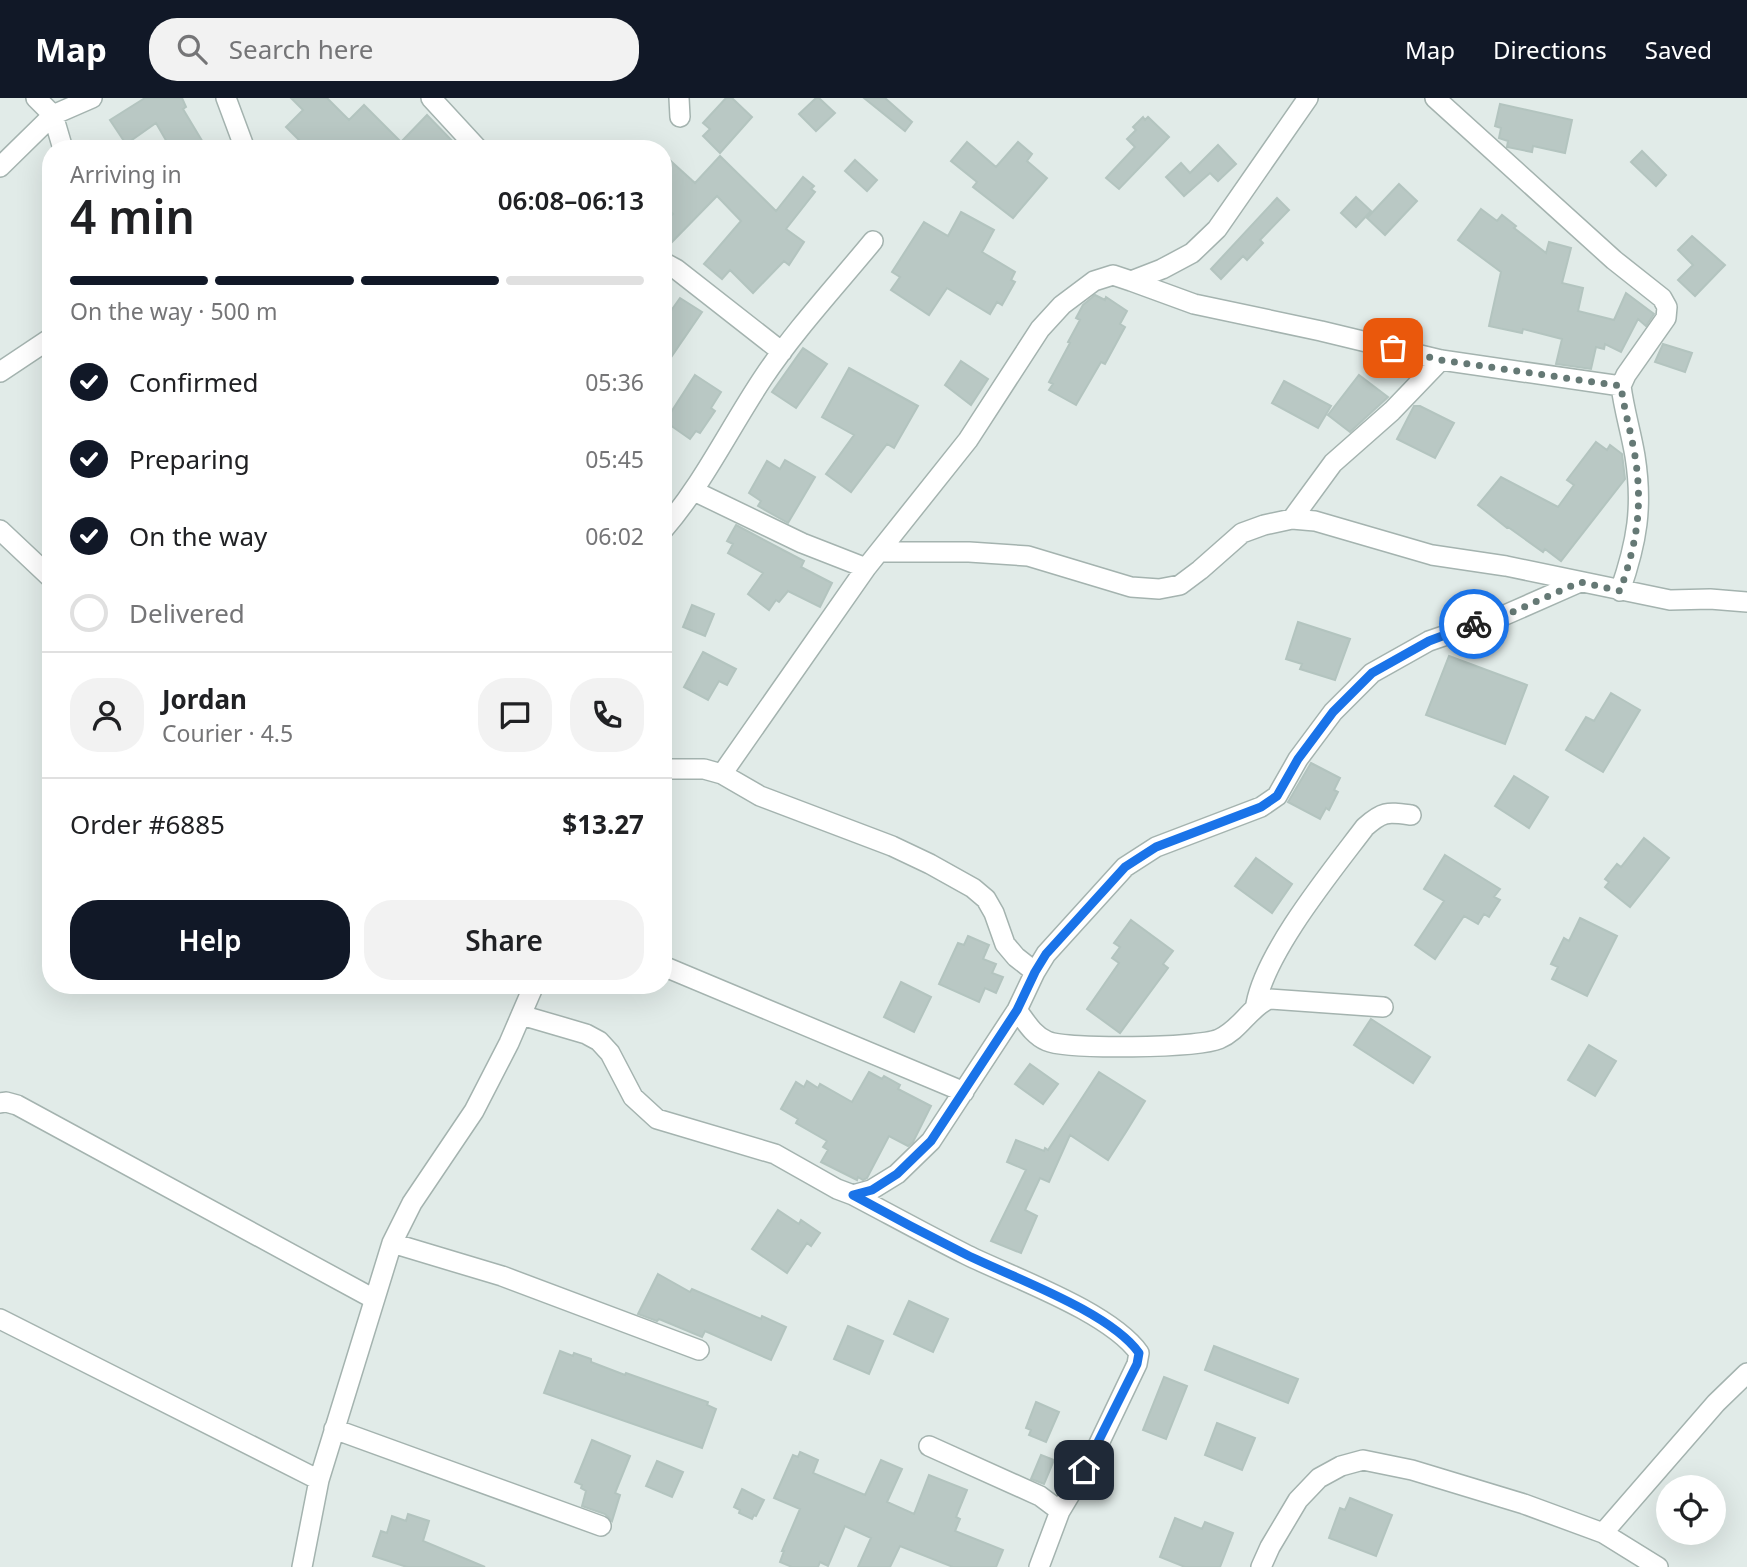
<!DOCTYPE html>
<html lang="en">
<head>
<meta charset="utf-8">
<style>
	:root { --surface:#fff; --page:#f2f2f2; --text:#202124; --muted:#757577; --line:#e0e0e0; --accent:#111827 }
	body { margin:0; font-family:"Noto Sans",sans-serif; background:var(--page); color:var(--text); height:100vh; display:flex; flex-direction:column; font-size:26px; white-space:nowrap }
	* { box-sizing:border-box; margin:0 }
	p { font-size:23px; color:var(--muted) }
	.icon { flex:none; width:38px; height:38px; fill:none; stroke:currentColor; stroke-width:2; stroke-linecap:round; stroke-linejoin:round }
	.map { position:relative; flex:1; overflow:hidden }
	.details { position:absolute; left:42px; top:42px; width:630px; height:854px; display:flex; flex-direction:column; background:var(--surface); border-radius:28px; box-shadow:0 7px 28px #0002 }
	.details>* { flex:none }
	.buttons { position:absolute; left:1656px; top:1377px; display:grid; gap:14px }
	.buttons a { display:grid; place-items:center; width:70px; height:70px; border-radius:50%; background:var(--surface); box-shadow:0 7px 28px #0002; font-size:35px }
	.pin { position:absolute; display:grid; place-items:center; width:60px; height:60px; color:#fff; margin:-30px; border-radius:14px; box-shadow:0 4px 10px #0006 }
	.courier { position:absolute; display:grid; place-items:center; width:70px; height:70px; margin:-35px; border:5px solid #1a73e8; border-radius:50%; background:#fff; color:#222; box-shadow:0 2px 9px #0007 }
	.overview em { font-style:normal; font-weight:600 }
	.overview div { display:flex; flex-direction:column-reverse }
	.overview { display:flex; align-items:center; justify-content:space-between; height:119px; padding:0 28px }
	h1 { font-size:46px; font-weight:600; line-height:52px }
	.bar { display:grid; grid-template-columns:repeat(4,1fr); gap:10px 7px; align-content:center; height:84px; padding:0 28px }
	.bar i { height:9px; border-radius:5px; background:var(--line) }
	.bar .on { background:var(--accent) }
	.bar p { grid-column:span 4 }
	.line { display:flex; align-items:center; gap:18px; padding:0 28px; border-top:2px solid var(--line) }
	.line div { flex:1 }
	.round { display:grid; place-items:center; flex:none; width:74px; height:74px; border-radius:28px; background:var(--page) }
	ol { padding:0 28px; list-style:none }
	li { display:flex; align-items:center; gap:21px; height:77px }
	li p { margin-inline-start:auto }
	li .icon { padding:7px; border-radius:50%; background:var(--accent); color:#fff; stroke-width:4 }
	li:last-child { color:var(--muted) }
	li i { width:38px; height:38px; border:4px solid var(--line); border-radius:50% }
	.primary-button { display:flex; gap:14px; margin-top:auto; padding:14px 28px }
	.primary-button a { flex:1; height:80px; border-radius:28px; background:var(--accent); color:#fff; font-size:28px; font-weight:600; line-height:80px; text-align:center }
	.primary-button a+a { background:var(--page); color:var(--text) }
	header { display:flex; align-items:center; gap:42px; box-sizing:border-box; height:98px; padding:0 35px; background:var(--accent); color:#fff }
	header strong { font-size:33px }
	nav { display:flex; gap:38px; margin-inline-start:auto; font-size:24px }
	.search { width:490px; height:63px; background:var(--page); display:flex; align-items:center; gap:18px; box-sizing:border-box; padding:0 24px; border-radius:28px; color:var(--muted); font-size:26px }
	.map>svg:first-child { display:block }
	.building { fill:#b9c8c4; stroke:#b3c4bf; stroke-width:2 }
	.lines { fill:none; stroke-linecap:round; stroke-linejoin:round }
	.minor-casing { stroke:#a4b3af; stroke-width:22 }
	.minor { stroke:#fff; stroke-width:19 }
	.done { stroke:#657975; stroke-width:7; stroke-dasharray:0 12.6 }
	.route { stroke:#1a73e8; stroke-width:9 }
</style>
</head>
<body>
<header>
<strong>Map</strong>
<div class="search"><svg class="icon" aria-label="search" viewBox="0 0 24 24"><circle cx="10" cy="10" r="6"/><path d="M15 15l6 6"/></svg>Search here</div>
<nav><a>Map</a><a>Directions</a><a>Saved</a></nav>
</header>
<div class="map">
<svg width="1747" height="1469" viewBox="0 0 1747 1469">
	<rect width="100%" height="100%" fill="#e1ebe8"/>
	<path class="building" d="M145 0H182L186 9 183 11 207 51H171L156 25 126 46 110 22Z
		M291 0H327L349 22 364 7 401 44 427 17 460 51H308L286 29 303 12Z
		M726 0H732L752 19 720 55 703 38 710 31 703 25Z
		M816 0H819L835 15 816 33 799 16Z
		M864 0H885L912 24 905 33Z
		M1500 6 1572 22 1565 55 1533 48 1532 54 1507 49 1508 43 1499 40 1501 30 1495 28Z
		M1143 19 1145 22 1148 19 1169 39 1119 91 1106 80 1135 49 1127 41 1136 32 1133 29Z
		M967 44 996 69 1018 44 1032 56 1027 63 1047 80 1013 120 973 89 977 84 951 63Z
		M1218 47 1236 66 1218 83 1210 75 1184 98 1166 79 1181 65 1190 75Z
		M1642 53 1666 77 1656 88 1631 64Z
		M663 56 695 85 720 58 776 113 803 79 814 88 811 91 815 94 786 131 804 144 789 167 784 163 753 195 730 172 722 181 704 166 741 123 717 98 672 144 663 135V125L673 116 663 106Z
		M855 62 877 82 867 93 845 73Z
		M1399 86 1417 103 1385 137 1367 120Z
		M1356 99 1371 113 1356 129 1341 115Z
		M1277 100 1289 112 1260 142 1263 145 1247 162 1243 158 1221 181 1211 171Z
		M1481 111 1497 123 1502 117 1516 128 1514 130 1546 155 1549 144 1571 150 1562 185 1583 190 1578 213 1614 222 1626 195 1654 216 1646 228 1638 221 1621 254 1605 246 1604 251 1596 249 1591 271 1556 266 1562 241 1523 231 1522 235 1489 228 1501 174 1458 142Z
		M961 114 994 132 982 154 1015 174 1011 182 1015 184 1002 207 997 204 990 216 947 190 929 217 891 192 900 179 892 174 924 124 948 138Z
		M1692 138 1725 167 1695 198 1678 182 1693 167 1678 152Z
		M1095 197 1105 202 1106 199 1127 213 1120 226 1125 229 1105 266 1101 264 1076 307 1049 292 1053 286 1049 284 1070 245 1068 244 1080 222 1076 220 1083 207Z
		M680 200 702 214 663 271V224Z
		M1663 246 1692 255 1685 274 1655 264Z
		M803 250 827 266 796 310 772 294Z
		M961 263 988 281 971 307 945 287Z
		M849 270 918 308 894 350 887 346 851 394 826 376 854 337 822 319Z
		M695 277 721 294 711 310 715 313 700 335 696 333 690 341 670 327 671 325 666 322Z
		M1359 277 1388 299 1350 334 1328 317Z
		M1284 283 1331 308 1318 330 1272 305Z
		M1414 308H1420L1454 325 1435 360 1397 341Z
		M1596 344 1607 352 1610 347 1622 356 1625 381 1561 463 1545 451 1543 454 1508 429 1507 430 1478 407 1501 379 1558 409 1574 387 1567 382Z
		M785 362 815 379 788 425 758 408 761 403 749 395 767 363 780 371Z
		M736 427 804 463 801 469 832 485 820 509 788 493 779 504 776 502 769 512 748 496 763 475 728 455 733 446 727 443Z
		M692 507 714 516 705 538 683 529Z
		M1298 524 1350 541 1335 582 1300 571 1302 566 1286 561Z
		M703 554 736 571 727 587 719 583 708 602 684 589Z
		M1449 558 1527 587 1505 646 1426 617Z
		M1611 595 1640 612 1603 674 1566 652 1586 619 1594 623Z
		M1311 665 1340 680 1334 692 1338 694 1329 712 1326 710 1320 721 1288 704Z
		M1514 678 1548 699 1529 730 1495 708Z
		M1644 740 1669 760 1630 809 1605 789 1609 784 1605 781 1617 766 1621 769Z
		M1445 757 1500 791 1494 799 1500 802 1489 819 1484 816 1478 826 1464 818 1435 861 1415 847 1444 803 1424 791Z
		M1256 760 1292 786 1272 815 1235 788Z
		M1580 820 1617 838 1587 898 1552 881 1558 869 1551 866 1564 840 1569 843Z
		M1131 822 1173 853 1163 866 1168 870 1120 935 1087 911 1119 865 1112 860 1120 849 1114 845Z
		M968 838 989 847 983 861 996 866 992 875 1003 879 996 895 985 890 979 904 939 886 958 845 964 847Z
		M901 884 931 899 914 934 884 919Z
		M1371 921 1430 959 1413 985 1354 947Z
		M1589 947 1616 963 1595 998 1568 982Z
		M1030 966 1058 986 1043 1006 1015 986Z
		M869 974 882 981 884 978 900 987 898 991 931 1008 913 1044 908 1048 889 1038 867 1080 863 1082 858 1079 857 1082 821 1064 828 1052 823 1049 827 1043 796 1025 798 1021 781 1011 796 984 804 989 807 983 818 990 820 986 852 1004Z
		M1099 974 1145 1003 1126 1034 1108 1062 1070 1037 1049 1084 1040 1080 1025 1112 1037 1118 1021 1155 991 1143 1026 1072 1007 1064 1016 1042 1044 1053 1045 1050 1048 1052Z
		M778 1112 799 1126 801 1122 820 1135 811 1148 807 1145 787 1175 752 1151Z
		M658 1176 690 1194 692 1191 761 1221 762 1218 786 1229 771 1262 705 1233 702 1239 659 1221 657 1223 638 1216Z
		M909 1203 948 1221 933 1254 894 1236Z
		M848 1228 883 1243 869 1276 834 1261Z
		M1214 1248 1298 1281 1288 1305 1205 1272Z
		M560 1253 573 1258 574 1255 591 1261V1264L625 1277 626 1275 708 1304 707 1307 716 1311 702 1350 544 1295Z
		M1164 1279 1187 1288 1166 1341 1143 1332Z
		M1036 1304 1059 1314 1046 1344 1029 1337 1031 1332 1026 1330Z
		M1217 1325 1255 1340 1242 1372 1205 1357Z
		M592 1342 630 1358 615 1395 620 1397 612 1423 605 1416 582 1408 586 1393 581 1390 582 1387 575 1384Z
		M800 1354 818 1362 813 1375 865 1397 881 1362 902 1371 887 1404 914 1416 929 1377 967 1392 956 1419 960 1421 955 1433 1003 1452 996 1469H953L900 1448 890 1469H858L871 1440 845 1428 828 1468 820 1464 818 1469H792L780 1464 784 1453H782L800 1411 774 1400 793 1357 798 1359Z
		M1041 1357 1054 1362 1044 1386 1031 1381Z
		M657 1363 683 1374 672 1399 646 1388Z
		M742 1391 764 1402 756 1418 754 1417 752 1421 739 1415 740 1412 734 1409Z
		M1350 1400 1392 1417 1376 1458 1329 1440 1340 1410 1345 1412Z
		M408 1416 429 1423 423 1443 485 1469H407L373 1458 381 1433 387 1435 392 1418 406 1423Z
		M1175 1420 1202 1431 1205 1424 1233 1435 1220 1469H1185L1160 1459Z"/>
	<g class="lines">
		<g class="minor-casing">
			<path id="minor" d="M36 0 53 17 63 51
				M226 0 245 51
				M431 0 478 51
				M679 0 680 19
				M1435 0 1614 162 1662 200 1667 209 1666 220 1626 277 1621 288C1624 312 1631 334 1635 358 1643 409 1637 444 1620 493
				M0 69 53 17 92 0
				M663 164 676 171 782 254
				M1131 183 1194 206 1321 233 1441 262 1621 288
				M0 274 51 240
				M694 393 802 445 866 470
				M1292 421 1333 365 1392 313 1441 262
				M0 432 51 480
				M663 432C703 386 729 331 763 280 795 232 836 188 873 143
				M879 454H969L1028 458 1131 489 1159 491 1180 487 1200 472 1242 435 1264 427 1292 421 1315 423 1432 457 1506 468 1670 502 1710 501 1747 504
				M663 671H704L722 676 760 698 892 748 930 766 973 790 986 801 994 815 1005 846 1016 859 1035 874
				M722 676 866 470 968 342 1040 231 1062 207 1094 183 1113 177 1131 183 1162 171 1192 155 1217 131 1308 0
				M663 868 964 994
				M1256 906C1266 853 1331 774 1365 729 1383 713 1387 714 1411 717
				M1017 912C1026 924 1033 937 1047 943 1067 952 1198 950 1219 941 1240 932 1249 910 1269 901L1383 909
				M521 917 586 936 599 943 610 955 633 999 657 1021 775 1056 837 1091 853 1097 871 1092 897 1076 931 1043 1017 912 1035 874 1046 856 1125 769 1156 749 1261 709 1277 698 1298 661 1333 614 1372 575 1429 543 1505 517 1580 484
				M0 1005 6 1004 17 1007 374 1201
				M853 1097C891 1117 929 1138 967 1157 1014 1180 1110 1214 1139 1255L1137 1266 1093 1358 1060 1413 1039 1469
				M392 1145 502 1178 699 1252
				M0 1221 319 1382
				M334 1331 601 1428
				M929 1348 1040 1398 1060 1413
				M1603 1435 1716 1305 1747 1275
				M302 1469 319 1382 392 1145 412 1105 474 1013 509 945 534 887
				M1261 1469 1270 1449 1298 1402 1319 1380 1341 1368 1363 1362 1412 1372 1524 1406 1603 1435 1658 1469"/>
		</g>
		<use href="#minor" class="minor"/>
	</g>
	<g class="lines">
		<path class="done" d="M1393 250 1441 262 1621 288C1624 312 1631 334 1635 358 1643 409 1637 444 1620 493L1580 484 1506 517 1474 526"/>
		<path class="route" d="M1084 1372 1137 1266 1139 1255C1110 1214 1014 1180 967 1157 929 1138 891 1118 853 1097L872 1092 897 1076 931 1043 1017 912 1035 874 1046 856 1125 769 1156 749 1261 709 1277 698 1298 661 1333 614 1372 575 1429 543 1474 526"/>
	</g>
</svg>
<div class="buttons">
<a><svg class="icon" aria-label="locate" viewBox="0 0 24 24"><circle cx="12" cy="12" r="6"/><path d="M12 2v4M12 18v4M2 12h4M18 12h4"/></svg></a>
</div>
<div class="pin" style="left:1393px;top:250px;background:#ea580c"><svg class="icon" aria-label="bag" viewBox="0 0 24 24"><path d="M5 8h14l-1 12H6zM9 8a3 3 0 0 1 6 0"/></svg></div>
<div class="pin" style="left:1084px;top:1372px;background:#1f2937"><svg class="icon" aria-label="home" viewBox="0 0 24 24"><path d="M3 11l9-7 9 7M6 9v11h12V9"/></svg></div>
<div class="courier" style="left:1474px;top:526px"><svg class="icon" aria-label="bike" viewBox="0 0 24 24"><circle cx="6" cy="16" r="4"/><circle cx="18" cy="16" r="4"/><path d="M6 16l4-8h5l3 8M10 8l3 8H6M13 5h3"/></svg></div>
<section class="details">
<div class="overview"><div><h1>4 min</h1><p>Arriving in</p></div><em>06:08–06:13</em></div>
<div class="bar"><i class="on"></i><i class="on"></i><i class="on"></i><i></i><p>On the way · 500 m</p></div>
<ol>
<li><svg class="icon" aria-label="check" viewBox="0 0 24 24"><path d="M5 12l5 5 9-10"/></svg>Confirmed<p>05:36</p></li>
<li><svg class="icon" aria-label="check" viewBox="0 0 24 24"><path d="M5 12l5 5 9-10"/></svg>Preparing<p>05:45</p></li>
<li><svg class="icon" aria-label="check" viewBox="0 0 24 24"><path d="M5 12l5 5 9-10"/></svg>On the way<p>06:02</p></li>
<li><i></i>Delivered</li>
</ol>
<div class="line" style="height:126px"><a class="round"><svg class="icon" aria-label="person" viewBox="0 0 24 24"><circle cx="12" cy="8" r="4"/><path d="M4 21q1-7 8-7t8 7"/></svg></a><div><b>Jordan</b><p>Courier · 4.5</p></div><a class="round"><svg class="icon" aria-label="chat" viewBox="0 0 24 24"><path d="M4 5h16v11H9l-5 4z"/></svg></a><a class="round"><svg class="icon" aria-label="phone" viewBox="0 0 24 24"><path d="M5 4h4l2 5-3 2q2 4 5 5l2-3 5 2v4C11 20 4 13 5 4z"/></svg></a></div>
<div class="line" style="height:91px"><div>Order #6885</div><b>$13.27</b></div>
<div class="primary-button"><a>Help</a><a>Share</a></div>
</section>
</div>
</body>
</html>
